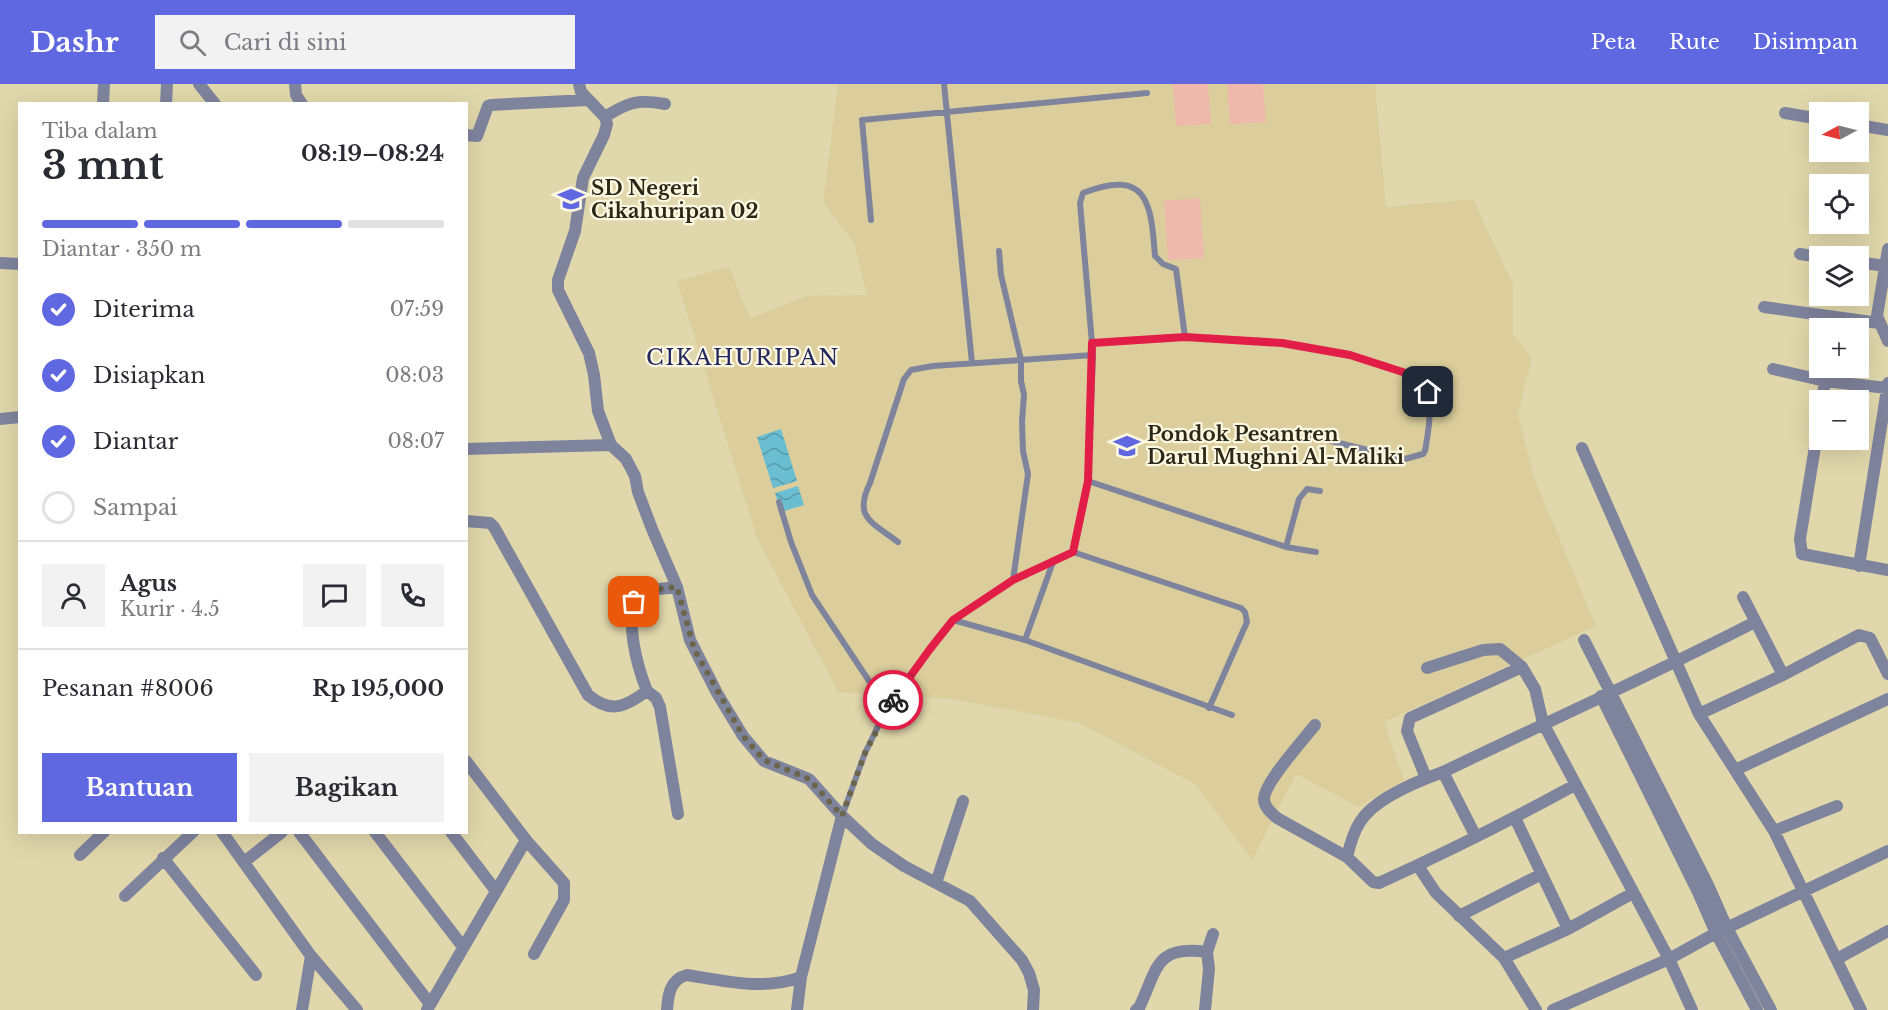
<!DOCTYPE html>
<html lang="id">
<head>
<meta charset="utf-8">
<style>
	:root { --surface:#fff; --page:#f2f2f3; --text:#2b2b33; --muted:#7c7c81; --line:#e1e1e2; --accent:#5f68e0 }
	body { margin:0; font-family:"Libre Baskerville",serif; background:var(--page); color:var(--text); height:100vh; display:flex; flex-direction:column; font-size:22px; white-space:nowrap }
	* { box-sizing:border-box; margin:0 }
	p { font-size:20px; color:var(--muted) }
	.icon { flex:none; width:33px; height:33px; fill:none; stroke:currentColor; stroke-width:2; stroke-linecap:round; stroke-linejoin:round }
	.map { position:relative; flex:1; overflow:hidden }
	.drawer { position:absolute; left:18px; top:18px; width:450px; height:732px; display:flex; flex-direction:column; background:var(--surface); border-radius:0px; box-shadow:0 6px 24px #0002 }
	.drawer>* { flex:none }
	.needle { width:39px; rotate:263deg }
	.controls { position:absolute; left:1809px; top:18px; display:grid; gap:12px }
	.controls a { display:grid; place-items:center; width:60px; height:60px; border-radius:0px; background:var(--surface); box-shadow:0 6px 24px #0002; font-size:30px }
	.pin { position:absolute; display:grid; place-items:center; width:51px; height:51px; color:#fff; margin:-26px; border-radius:12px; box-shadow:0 3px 9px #0006 }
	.courier { position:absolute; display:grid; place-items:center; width:60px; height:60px; margin:-30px; border:4px solid #e11d48; border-radius:50%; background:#fff; color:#222; box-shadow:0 2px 8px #0007 }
	.summary em { font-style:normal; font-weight:800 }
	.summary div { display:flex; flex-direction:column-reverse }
	.summary { display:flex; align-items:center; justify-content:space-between; height:102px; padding:0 24px }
	h1 { font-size:39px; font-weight:800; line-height:45px }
	.bar { display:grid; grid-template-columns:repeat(4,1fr); gap:9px 6px; align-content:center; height:72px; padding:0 24px }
	.bar i { height:8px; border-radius:4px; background:var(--line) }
	.bar .on { background:var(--accent) }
	.bar p { grid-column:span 4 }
	.line { display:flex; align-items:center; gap:15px; padding:0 24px; border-top:2px solid var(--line) }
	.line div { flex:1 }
	.round { display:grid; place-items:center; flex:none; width:63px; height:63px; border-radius:0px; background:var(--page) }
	ol { padding:0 24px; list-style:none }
	li { display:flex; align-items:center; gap:18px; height:66px }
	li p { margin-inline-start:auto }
	li .icon { padding:6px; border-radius:50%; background:var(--accent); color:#fff; stroke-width:4 }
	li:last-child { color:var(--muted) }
	li i { width:33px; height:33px; border:3px solid var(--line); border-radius:50% }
	.cta { display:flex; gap:12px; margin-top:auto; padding:12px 24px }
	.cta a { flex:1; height:69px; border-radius:0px; background:var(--accent); color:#fff; font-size:24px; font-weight:800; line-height:69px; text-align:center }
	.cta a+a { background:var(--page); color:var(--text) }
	header { display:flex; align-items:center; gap:36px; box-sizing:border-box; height:84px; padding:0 30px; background:var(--accent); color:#fff }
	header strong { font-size:28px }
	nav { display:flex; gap:33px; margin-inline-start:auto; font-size:21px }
	.search { width:420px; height:54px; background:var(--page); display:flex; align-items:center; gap:15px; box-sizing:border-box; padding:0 21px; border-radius:0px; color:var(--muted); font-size:22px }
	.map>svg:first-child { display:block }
	.built { fill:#dbce9c }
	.park { fill:#eeb8aa }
	.water { fill:url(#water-waves) }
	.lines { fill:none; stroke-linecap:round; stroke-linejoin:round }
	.service { stroke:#7f849d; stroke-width:6 }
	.minor { stroke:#7f849d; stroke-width:12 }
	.done { stroke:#6b654b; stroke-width:6; stroke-dasharray:0 10.8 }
	.route { stroke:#e11d48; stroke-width:8 }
	.labels { text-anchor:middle; stroke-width:4.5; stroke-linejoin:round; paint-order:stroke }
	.poi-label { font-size:20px; font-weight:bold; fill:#2c2817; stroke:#fdf8e2; text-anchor:start }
	.quarter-label { font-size:22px; letter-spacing:1.5px; fill:#242861; stroke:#fdf8e2 }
</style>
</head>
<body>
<header>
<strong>Dashr</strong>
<div class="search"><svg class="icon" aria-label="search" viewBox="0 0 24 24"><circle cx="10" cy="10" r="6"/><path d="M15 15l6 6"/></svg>Cari di sini</div>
<nav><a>Peta</a><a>Rute</a><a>Disimpan</a></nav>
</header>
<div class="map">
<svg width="1888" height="926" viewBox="0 0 1888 926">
	<defs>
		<pattern id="water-waves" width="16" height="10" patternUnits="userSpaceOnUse" patternTransform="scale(1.5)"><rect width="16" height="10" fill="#6bbdd1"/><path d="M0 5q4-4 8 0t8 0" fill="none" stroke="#589aa9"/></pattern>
	</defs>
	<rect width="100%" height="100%" fill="#e1d7ac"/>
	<path class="built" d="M838 0H1375L1386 123 1473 115 1513 201V251L1532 274 1518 330 1534 394 1596 542 1384 638 1404 696 1359 723 1296 690 1252 776 1195 700 1079 639 953 615 838 608 757 454 677 197 729 183 750 234 807 212 867 211 854 159 823 118Z"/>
	<path class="park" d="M1173 0H1208L1211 40 1176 42Z
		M1227 0H1263L1266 38 1230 40Z
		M1200 114 1204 174 1168 176 1164 117Z"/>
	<path class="water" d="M781 345 797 397 773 404 757 353Z
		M798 402 804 421 781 428 775 409Z"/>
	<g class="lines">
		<path class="service" d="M944 0 972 279
			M871 136 862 36 1147 9
			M999 167 1001 191 1021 276V297L1024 311 1022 337 1023 367 1028 390 1013 496
			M1092 259 1185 253 1282 259 1350 271 1415 292C1437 309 1429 343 1425 367L1423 370 1405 375 1310 352
			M1088 397 1286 463 1316 468
			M779 418 791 458 812 511 887 624
			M898 458C872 438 853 434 870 399L904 295 911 286 933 282 1093 271
			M1286 463 1299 415 1307 405 1320 407
			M1073 468 1241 524 1245 528 1247 538 1209 624
			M953 536 1025 556 1232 631
			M1025 556 1053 478
			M842 732 865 669 887 624 930 565 953 536 1013 496 1073 468 1088 397 1093 271 1080 119 1083 109C1148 84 1151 119 1155 172L1163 180 1176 185 1185 253"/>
		<path class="minor" d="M199 0 215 20
			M295 0 296 11 302 20
			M579 0 581 8 605 33 607 40 604 51 583 94 575 147 558 196V206L589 269 594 291 598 327 611 361 626 375 635 392 638 408 652 445 677 503 690 556 717 609 743 652 764 677 809 695 842 732 872 760 904 782 970 817 1022 876 1029 889 1034 906 1033 926
			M103 20 104 0
			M166 20 167 0
			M1785 29 1820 35
			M605 33C628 18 638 15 665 20
			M1858 41 1888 46
			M466 51 477 52 488 22 491 21 587 16
			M1888 165 1877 232 1888 257
			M1800 170 1820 173
			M1858 178 1885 182
			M0 179 20 180
			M1764 223 1879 239
			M1773 285 1825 297
			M1822 316 1825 297 1887 304
			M1820 332 1800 455 1802 470 1888 486
			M0 335 20 333
			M1582 364 1699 630 1774 747 1861 926
			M466 365 611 361
			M466 437 490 439 494 443 588 611C611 630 625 623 647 607 637 582 624 535 638 511L650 506 677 503
			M1859 482 1888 299
			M1743 513 1783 591
			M1584 556 1708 801 1727 844 1771 926
			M1427 584 1483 566 1500 565 1522 583
			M647 607 656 614 660 623 678 730
			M1601 612 1698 808 1716 849 1757 926
			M1699 630 1783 591 1859 551 1870 554 1888 590
			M1315 641C1304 655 1264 699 1264 715 1264 723 1271 729 1277 734L1347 773 1373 798 1379 799C1445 769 1511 736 1575 701
			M466 677 526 756 564 799V816L534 870
			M1735 686 1888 615
			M1443 688 1476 753
			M1426 694 1407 647 1410 634 1522 583 1535 605 1543 639 1669 875 1692 926
			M1515 734 1568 845
			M1774 747 1837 722
			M222 748 311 872 302 926
			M299 748 430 920
			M375 748 463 863
			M451 748 496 807
			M80 771 104 748
			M1347 773C1350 760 1353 749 1360 738 1374 715 1418 697 1443 688 1547 638 1652 591 1755 538
			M163 774 256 891
			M244 778 282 748
			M1418 782 1436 809 1504 874 1536 926
			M936 799 963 717
			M125 812 193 748
			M1459 832 1540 791
			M311 872 357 926
			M1504 874 1568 845 1633 809
			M1837 875 1888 847
			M427 926 526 756
			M667 926C668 911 670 895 687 891 724 897 764 907 801 893L842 732
			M797 926 801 893
			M1136 926 1139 924C1158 884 1155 861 1207 868L1213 850
			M1205 926 1209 885 1207 868
			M1553 926 1669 875 1716 849 1888 767"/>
	</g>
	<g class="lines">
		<path class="done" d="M634 518 638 510 650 506 677 503 694 565 743 652 764 676 809 695 842 732 865 669 893 616"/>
		<path class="route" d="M893 616 930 565 953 536 1013 496 1073 468 1088 397 1092 259 1185 253 1282 259 1350 271 1415 292 1423 298 1428 308"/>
	</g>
	<defs>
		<g id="school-bare" transform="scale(2.07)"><path d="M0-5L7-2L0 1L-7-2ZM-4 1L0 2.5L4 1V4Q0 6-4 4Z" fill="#5f68e0" stroke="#fdf8e2" stroke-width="2.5" paint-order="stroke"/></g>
	</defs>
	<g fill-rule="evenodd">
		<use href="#school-bare" x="571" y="115"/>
		<use href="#school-bare" x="1127" y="362"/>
	</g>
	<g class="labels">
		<g class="poi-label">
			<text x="591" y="111">SD Negeri<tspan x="591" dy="23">Cikahuripan 02</tspan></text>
			<text x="1147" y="357">Pondok Pesantren<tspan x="1147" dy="23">Darul Mughni Al-Maliki</tspan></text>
		</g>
		<g class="quarter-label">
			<text x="743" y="281">CIKAHURIPAN</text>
		</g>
	</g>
</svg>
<div class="controls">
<a><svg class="needle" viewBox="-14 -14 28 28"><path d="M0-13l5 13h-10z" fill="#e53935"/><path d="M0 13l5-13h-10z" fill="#7c7c81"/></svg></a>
<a><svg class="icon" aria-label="locate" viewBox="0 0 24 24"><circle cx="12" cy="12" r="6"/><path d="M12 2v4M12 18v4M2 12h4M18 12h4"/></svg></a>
<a><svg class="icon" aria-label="layers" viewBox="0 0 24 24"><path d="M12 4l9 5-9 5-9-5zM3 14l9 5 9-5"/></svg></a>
<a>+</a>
<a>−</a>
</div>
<div class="pin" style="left:634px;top:518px;background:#ea580c"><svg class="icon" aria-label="bag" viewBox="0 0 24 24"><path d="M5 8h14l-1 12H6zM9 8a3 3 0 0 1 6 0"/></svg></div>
<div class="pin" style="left:1428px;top:308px;background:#1f2937"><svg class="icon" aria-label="home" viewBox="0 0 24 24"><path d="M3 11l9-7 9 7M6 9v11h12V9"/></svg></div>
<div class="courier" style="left:893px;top:616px"><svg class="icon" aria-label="bike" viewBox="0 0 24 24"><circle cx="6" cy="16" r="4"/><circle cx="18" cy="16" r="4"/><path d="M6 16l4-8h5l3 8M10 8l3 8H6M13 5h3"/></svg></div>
<section class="drawer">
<div class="summary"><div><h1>3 mnt</h1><p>Tiba dalam</p></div><em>08:19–08:24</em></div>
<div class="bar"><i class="on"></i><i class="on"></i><i class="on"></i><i></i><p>Diantar · 350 m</p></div>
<ol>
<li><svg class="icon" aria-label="check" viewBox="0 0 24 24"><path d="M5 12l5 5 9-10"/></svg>Diterima<p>07:59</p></li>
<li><svg class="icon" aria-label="check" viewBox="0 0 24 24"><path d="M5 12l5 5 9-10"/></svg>Disiapkan<p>08:03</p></li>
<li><svg class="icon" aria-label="check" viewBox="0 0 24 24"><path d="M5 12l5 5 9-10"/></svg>Diantar<p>08:07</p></li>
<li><i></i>Sampai</li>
</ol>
<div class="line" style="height:108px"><a class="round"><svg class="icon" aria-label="person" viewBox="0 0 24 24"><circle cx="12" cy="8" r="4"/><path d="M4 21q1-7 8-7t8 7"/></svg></a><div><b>Agus</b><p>Kurir · 4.5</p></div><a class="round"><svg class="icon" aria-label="chat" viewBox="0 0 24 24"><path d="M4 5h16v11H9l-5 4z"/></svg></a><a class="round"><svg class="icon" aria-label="phone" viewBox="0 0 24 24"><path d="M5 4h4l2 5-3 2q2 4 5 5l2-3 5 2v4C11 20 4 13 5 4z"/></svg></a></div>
<div class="line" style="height:78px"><div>Pesanan #8006</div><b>Rp 195,000</b></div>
<div class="cta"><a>Bantuan</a><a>Bagikan</a></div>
</section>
</div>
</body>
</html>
